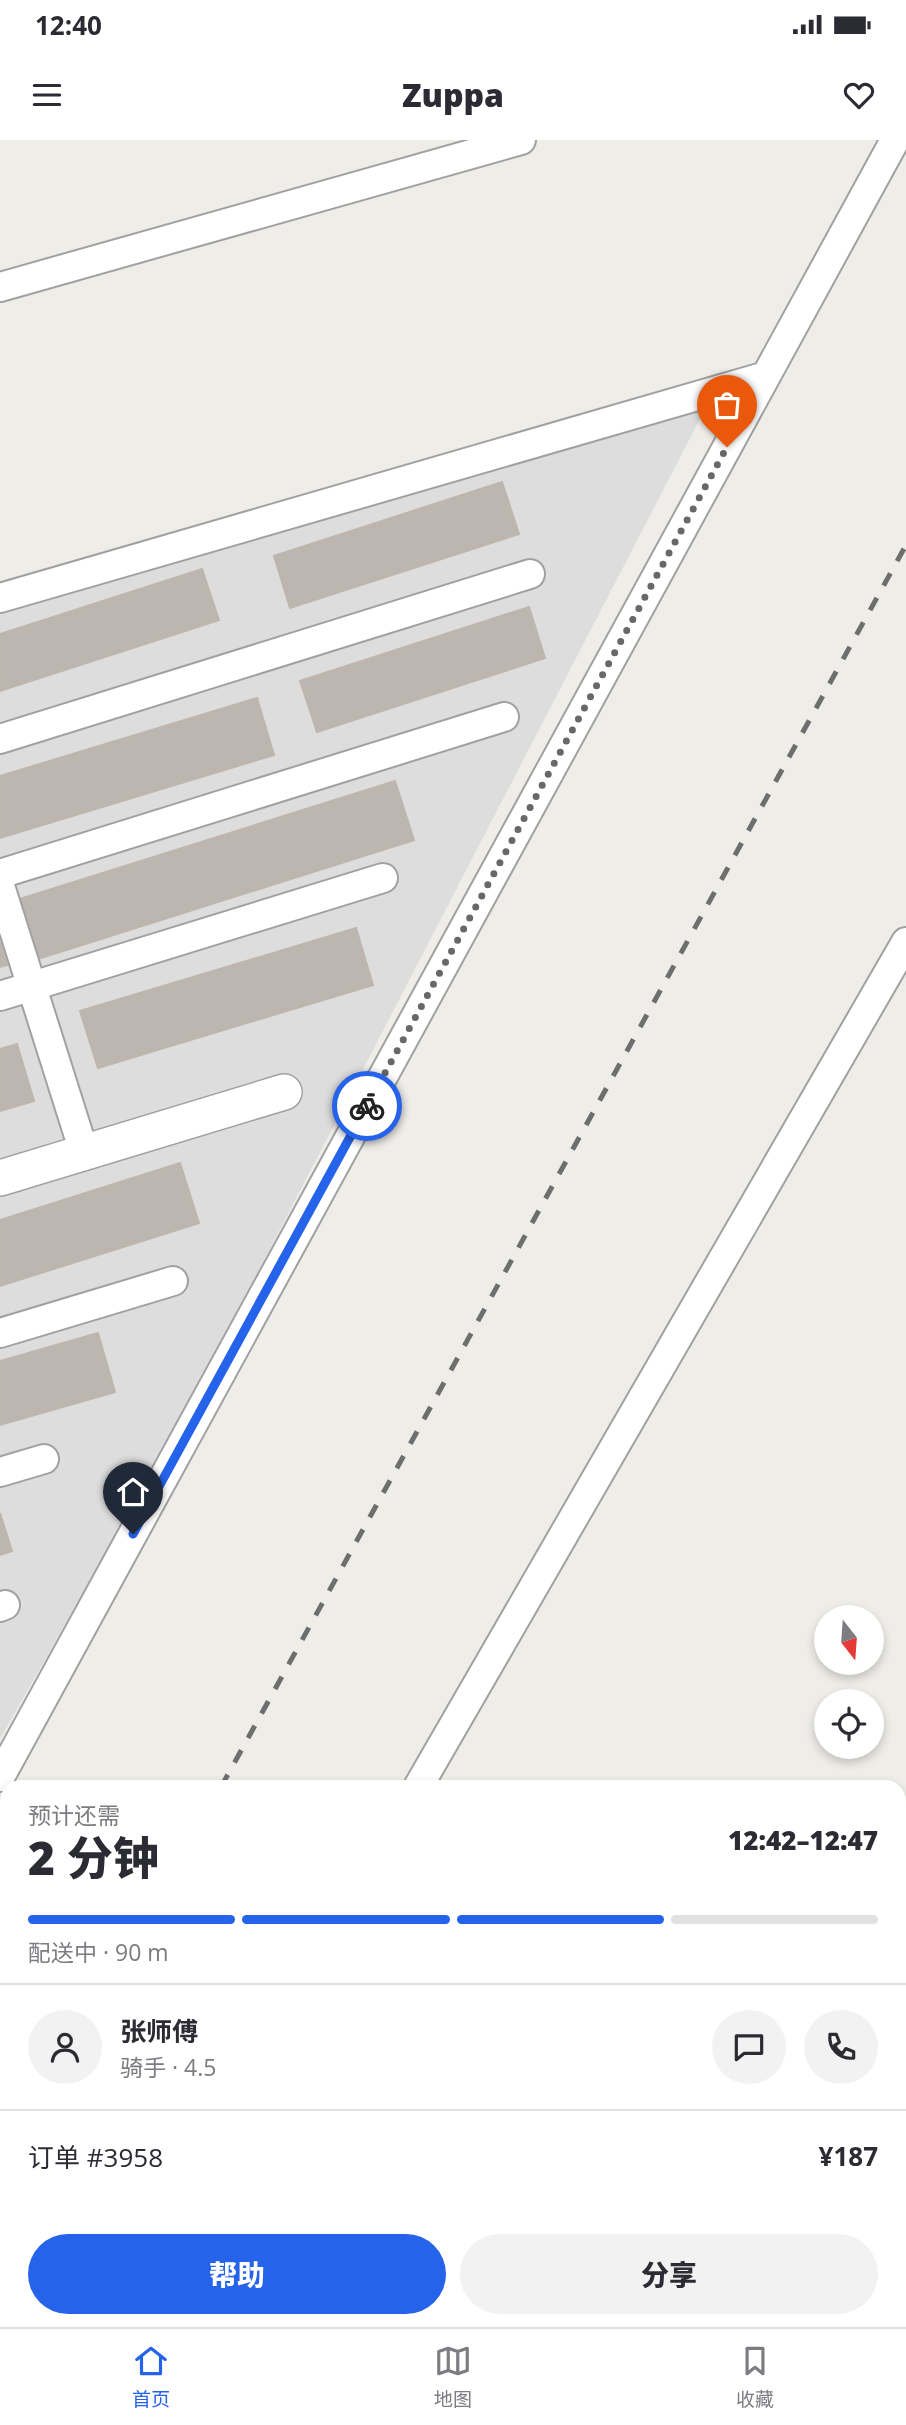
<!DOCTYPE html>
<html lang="zh">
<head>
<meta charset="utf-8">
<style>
	:root { --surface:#fff; --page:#f2f2f3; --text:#2b2b33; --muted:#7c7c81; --line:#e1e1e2; --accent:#2563eb }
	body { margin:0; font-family:"Open Sans","Noto Sans SC",sans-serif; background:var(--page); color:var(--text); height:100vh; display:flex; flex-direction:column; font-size:26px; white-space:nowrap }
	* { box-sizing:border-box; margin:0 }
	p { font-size:23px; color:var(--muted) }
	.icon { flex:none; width:38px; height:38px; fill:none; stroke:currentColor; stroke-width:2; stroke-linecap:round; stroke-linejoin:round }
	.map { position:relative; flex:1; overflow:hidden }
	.sheet { position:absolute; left:0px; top:1640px; width:906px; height:548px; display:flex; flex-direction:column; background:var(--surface); border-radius:21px 21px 0 0; box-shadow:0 4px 10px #0003 }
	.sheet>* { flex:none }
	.needle { width:46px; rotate:163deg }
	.tools { position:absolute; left:814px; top:1465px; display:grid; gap:14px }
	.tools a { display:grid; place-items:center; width:70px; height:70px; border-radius:50%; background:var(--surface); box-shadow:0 4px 10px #0003; font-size:35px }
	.pin { position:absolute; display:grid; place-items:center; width:60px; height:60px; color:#fff; margin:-72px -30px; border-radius:50% 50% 50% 0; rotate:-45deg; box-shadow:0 0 7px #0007 }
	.pin .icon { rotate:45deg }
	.courier { position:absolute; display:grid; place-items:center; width:70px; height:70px; margin:-35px; border:5px solid #2563eb; border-radius:50%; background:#fff; color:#222; box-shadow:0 2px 9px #0007 }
	.summary em { font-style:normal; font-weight:800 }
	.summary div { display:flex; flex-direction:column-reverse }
	.summary { display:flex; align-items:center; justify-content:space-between; height:119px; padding:0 28px }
	h1 { font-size:46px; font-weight:800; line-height:52px }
	.bar { display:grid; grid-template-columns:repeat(4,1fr); gap:10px 7px; align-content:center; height:84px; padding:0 28px }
	.bar i { height:9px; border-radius:5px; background:var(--line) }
	.bar .current { background:var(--accent) }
	.bar p { grid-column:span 4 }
	.line { display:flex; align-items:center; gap:18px; padding:0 28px; border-top:2px solid var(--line) }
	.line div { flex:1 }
	.round { display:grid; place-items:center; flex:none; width:74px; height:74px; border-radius:37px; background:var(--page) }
	.button { display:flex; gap:14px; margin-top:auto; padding:14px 28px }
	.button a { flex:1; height:80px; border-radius:42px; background:var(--accent); color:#fff; font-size:28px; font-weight:800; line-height:80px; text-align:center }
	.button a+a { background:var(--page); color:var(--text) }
	.status { display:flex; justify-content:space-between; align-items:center; height:49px; padding:0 35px; background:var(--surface); direction:ltr }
	.status svg { height:19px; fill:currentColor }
	header { display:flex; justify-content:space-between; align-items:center; height:91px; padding:0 28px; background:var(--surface); font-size:32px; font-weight:800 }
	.menu { display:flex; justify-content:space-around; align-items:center; height:98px; border-top:2px solid var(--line); background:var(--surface); font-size:19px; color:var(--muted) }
	.menu a { display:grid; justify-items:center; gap:4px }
	.menu .current { color:var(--accent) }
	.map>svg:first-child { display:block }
	.residential { fill:#dedddd }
	.building { fill:#bcb6b1; stroke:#bfb5ac; stroke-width:2 }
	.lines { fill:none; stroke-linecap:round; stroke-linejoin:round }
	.minor-casing { stroke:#a1a1a1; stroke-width:32 }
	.tertiary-casing { stroke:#a1a1a1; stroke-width:38 }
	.minor { stroke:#fff; stroke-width:28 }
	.tertiary { stroke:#fff; stroke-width:35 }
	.rail { stroke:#6e6e6e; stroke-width:5; stroke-dasharray:14 14; stroke-linecap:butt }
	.done { stroke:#686866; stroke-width:7; stroke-dasharray:0 12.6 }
	.route { stroke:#2563eb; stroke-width:9 }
</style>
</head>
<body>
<div class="status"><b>12:40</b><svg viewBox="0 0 49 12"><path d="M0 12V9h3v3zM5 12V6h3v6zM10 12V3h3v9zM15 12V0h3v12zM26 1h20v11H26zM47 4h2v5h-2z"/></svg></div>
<header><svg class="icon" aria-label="menu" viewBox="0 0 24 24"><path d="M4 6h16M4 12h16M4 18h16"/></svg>Zuppa<svg class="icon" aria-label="heart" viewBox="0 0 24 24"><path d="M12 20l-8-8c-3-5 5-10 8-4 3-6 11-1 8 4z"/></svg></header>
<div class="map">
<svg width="906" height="2187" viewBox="0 0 906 2187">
	<rect width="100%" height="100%" fill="#efede8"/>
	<path class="residential" d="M715 250 189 1265 0 1599V468Z"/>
	<path class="building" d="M502 342 519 394 290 468 274 416Z
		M202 429 219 480 0 551V494Z
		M529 467 545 518 317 592 300 541Z
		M257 558 274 615 0 698V636Z
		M395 641 414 700 38 819 20 759Z
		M356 788 373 845 98 928 80 871Z
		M0 802 7 825 0 827Z
		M17 904 34 961 0 971V909Z
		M180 1023 199 1083 0 1146V1080Z
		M98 1193 115 1252 0 1285V1221Z
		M0 1373 12 1411 0 1415Z"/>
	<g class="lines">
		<g class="minor-casing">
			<path id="minor" d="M0 147 521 0
				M0 458 766 236
				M0 599 530 434
				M0 734 504 577
				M0 746 84 1012
				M0 856 383 738
				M0 1193 173 1141
				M0 1332 44 1319
				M0 1467 5 1465
				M0 1637 895 0
				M418 1647 906 802
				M106 2187 110 2180"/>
		</g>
		<g class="tertiary-casing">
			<path id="tertiary" d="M0 1038 284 952"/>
		</g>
		<use href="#minor" class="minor"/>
		<use href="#tertiary" class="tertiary"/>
		<path class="rail" d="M221 1647 906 405
			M0 2048 7 2035"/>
	</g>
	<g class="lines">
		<path class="done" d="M367 966 727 307"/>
		<path class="route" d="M133 1394 367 966"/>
	</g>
</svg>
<div class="tools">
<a><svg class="needle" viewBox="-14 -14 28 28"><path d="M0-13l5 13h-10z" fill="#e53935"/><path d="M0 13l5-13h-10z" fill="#7c7c81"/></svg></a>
<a><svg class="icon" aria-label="locate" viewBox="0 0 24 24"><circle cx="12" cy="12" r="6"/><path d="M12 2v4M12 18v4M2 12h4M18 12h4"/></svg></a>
</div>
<div class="pin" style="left:727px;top:307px;background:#ea580c"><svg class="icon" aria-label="bag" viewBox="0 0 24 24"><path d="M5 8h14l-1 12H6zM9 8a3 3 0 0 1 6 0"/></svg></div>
<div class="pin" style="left:133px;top:1394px;background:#1f2937"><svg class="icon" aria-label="home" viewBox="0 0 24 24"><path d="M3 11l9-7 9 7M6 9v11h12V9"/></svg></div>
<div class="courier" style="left:367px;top:966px"><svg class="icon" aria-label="bike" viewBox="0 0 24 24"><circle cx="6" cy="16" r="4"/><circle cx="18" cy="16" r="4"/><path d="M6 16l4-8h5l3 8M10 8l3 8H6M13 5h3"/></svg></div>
<section class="sheet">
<div class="summary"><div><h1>2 分钟</h1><p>预计还需</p></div><em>12:42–12:47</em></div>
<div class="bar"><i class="current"></i><i class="current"></i><i class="current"></i><i></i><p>配送中 · 90 m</p></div>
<div class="line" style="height:126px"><a class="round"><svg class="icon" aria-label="person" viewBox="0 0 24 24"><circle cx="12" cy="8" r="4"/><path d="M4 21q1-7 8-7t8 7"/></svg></a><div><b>张师傅</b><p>骑手 · 4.5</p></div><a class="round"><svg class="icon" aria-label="chat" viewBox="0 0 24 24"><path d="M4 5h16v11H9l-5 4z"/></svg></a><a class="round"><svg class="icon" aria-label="phone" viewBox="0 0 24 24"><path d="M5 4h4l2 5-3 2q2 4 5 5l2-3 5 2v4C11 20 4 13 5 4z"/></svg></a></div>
<div class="line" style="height:91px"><div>订单 #3958</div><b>¥187</b></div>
<div class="button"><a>帮助</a><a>分享</a></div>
</section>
</div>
<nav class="menu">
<a class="current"><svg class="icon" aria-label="home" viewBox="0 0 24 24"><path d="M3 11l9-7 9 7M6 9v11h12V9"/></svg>首页</a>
<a><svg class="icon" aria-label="map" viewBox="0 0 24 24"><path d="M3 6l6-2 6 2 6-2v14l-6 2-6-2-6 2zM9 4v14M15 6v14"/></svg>地图</a>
<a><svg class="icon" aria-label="saved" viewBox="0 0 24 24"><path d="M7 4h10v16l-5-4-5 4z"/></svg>收藏</a>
</nav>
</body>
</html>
